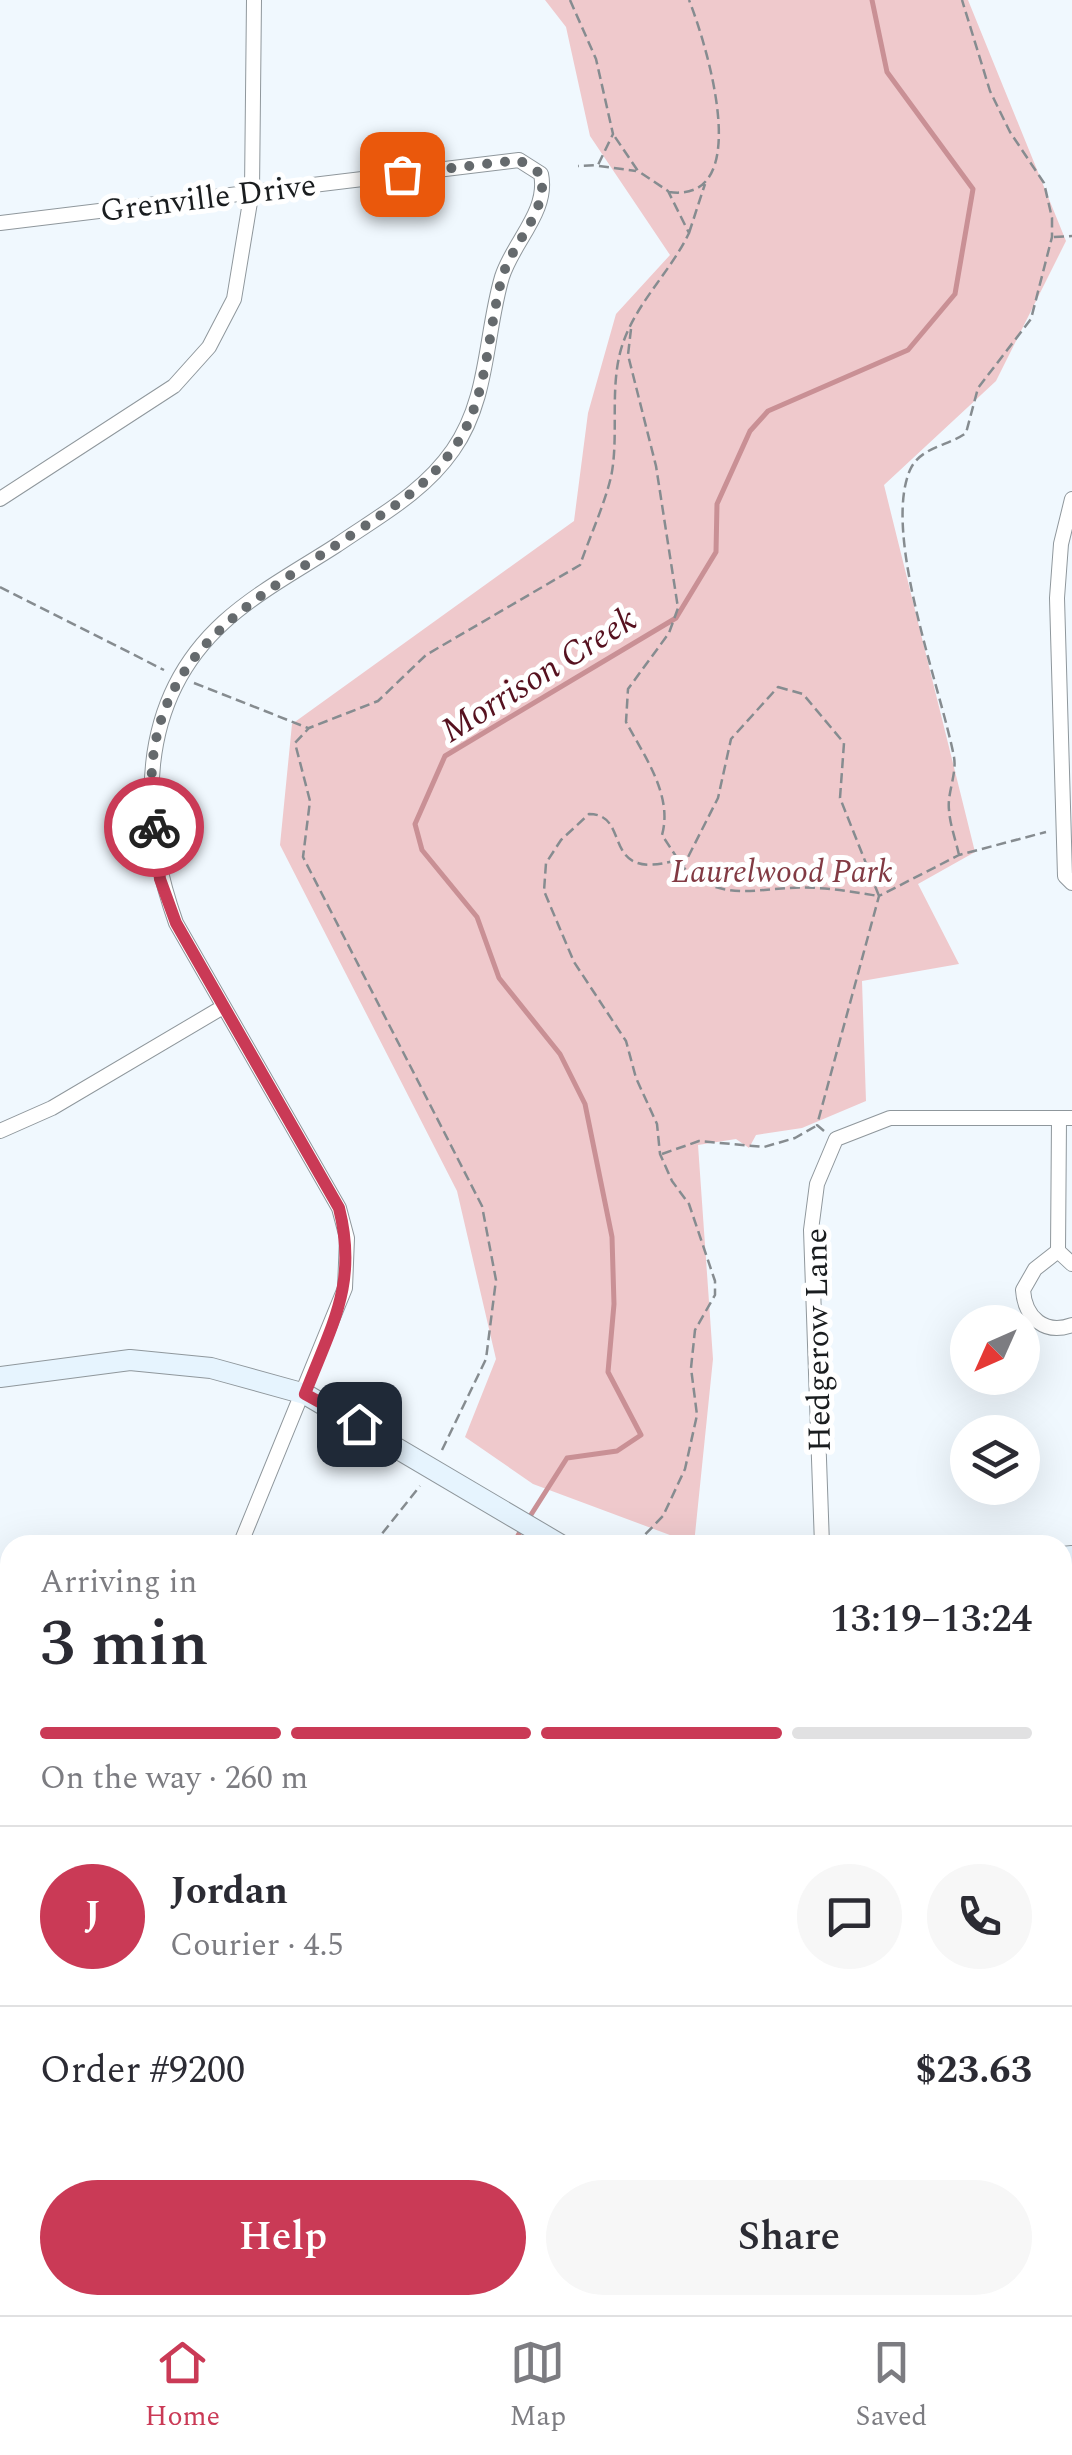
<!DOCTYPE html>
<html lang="en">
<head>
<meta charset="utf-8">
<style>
	:root { --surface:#fff; --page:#f7f7f7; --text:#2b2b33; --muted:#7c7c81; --line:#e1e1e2; --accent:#ca3a56 }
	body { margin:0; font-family:Spectral,serif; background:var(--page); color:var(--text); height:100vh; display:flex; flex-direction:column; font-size:38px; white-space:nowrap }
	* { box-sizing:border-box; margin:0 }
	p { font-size:32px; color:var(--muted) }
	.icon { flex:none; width:55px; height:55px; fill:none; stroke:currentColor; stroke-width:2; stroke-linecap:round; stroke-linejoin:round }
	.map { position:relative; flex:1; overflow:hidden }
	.sheet { position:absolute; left:0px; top:1535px; width:1072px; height:780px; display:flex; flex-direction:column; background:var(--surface); border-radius:30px 30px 0 0; box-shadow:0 10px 40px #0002 }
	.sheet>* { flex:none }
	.needle { width:65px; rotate:225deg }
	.tools { position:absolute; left:950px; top:1305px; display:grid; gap:20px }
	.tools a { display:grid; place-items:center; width:90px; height:90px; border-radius:50%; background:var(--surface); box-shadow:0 10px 40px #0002; font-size:50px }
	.pin { position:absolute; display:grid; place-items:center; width:85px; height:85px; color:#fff; margin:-42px; border-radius:20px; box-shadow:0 5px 15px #0006 }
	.courier { position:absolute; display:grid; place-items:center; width:100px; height:100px; margin:-50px; border:8px solid #ca3a56; border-radius:50%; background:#fff; color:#222; box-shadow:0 2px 12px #0007 }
	.headline em { font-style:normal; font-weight:600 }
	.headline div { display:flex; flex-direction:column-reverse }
	.headline { display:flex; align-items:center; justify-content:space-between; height:170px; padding:0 40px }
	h1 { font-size:65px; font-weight:600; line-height:75px }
	.bar { display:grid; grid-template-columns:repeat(4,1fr); gap:15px 10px; align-content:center; height:120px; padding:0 40px }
	.bar i { height:12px; border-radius:8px; background:var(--line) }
	.bar .selected { background:var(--accent) }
	.bar p { grid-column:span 4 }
	.line { display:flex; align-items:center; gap:25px; padding:0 40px; border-top:2px solid var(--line) }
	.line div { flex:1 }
	.round { display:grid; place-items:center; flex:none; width:105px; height:105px; border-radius:52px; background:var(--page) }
	.button { display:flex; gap:20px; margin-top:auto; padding:20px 40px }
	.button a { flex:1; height:115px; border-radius:60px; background:var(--accent); color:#fff; font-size:40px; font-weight:600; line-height:115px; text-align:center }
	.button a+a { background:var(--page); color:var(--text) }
	.tab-bar { display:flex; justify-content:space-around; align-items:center; height:140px; border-top:2px solid var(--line); background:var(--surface); font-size:28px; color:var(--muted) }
	.tab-bar a { display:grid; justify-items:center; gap:5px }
	.tab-bar .selected { color:var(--accent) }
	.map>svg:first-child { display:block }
	.green { fill:#efc9cc }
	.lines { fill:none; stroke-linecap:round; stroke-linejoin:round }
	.stream { stroke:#c99095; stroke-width:5 }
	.lane-casing { stroke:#8f979c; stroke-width:9 }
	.street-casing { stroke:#8f979c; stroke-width:16 }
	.secondary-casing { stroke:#8f979c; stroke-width:22 }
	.path { stroke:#868c90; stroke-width:2.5; stroke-dasharray:10 5; stroke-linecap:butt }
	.lane { stroke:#fff; stroke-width:6 }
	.street { stroke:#fff; stroke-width:14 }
	.secondary { stroke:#e6f4fe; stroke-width:20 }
	.done { stroke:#656a6d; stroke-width:10; stroke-dasharray:0 18 }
	.route { stroke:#ca3a56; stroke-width:12 }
	.labels { text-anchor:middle; stroke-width:10; stroke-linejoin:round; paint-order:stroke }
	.street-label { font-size:32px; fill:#1a1d1f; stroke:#fff }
	.park-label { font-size:32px; font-style:italic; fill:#823a43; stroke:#fff }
	.water-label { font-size:35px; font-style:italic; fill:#56111f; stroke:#fff }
</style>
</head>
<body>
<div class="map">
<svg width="1072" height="2315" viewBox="0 0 1072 2315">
	<rect width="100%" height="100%" fill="#f0f8fe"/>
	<path class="green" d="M545 0H968L1066 241 996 381 884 485 975 852 918 884 959 964 862 981 866 1101 802 1128 756 1135 749 1148 736 1139 698 1145 713 1359 694 1544 533 1484 465 1437 496 1359 457 1191 280 845 292 724 574 521 588 413 616 314 670 255 590 136 566 27Z
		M1072 2086V2199L1063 2204V2087Z
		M608 2305H874L879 2315H618Z"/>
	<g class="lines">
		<path class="stream" d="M527 1521 567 1458 617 1451 641 1435 608 1372 614 1304 612 1237 585 1104 560 1054 499 978 477 917 422 850 415 824 445 756 676 618 716 552 717 504 750 431 768 411 908 350 955 294 973 189 887 72 872 0
			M513 1545 521 1530
			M779 2305 784 2315"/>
		<g class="lane-casing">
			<path id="lane" d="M86 2305 87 2315"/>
		</g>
		<g class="street-casing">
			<path id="street" d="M0 223 519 160 541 174C549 211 513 242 502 277 485 335 489 399 453 450 423 493 379 516 337 545 300 569 257 592 224 622 136 702 139 819 176 923L339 1208 347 1238 345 1288 240 1545
				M0 499 174 386 209 347 234 299 252 190 254 0
				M1072 499 1061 544 1057 598 1065 876 1072 883
				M1059 1120 1058 1251 1035 1269 1023 1290C1025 1318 1045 1335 1072 1325
				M0 1131 52 1108 223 1007
				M1058 1251 1072 1264
				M822 1545 811 1230 817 1184 836 1139 890 1118H1072
				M0 1637 10 1636
				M1062 1762 1072 1760
				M1062 2056 1072 2055
				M510 2305 524 2315
				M1000 2305 1010 2315
				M229 2315 248 2305
				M482 2315 499 2305
				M1042 2315 1045 2305"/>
		</g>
		<g class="secondary-casing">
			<path id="secondary" d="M0 1377 130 1360 211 1368 305 1394 561 1545
				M1062 1557 1072 1556"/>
		</g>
		<path class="path" d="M570 0 596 59 613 134 598 165 578 166
			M599 166 636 171
			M669 192C757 204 705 40 689 0
			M689 233 705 184
			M1054 237 1072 236
			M631 329 628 355 656 466 678 608 669 633 628 689 626 722C645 757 673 796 662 835L683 867
			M0 587 164 670
			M194 683 308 728
			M778 687 803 694 844 743 840 798 879 896C858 893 837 889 817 888 765 884 725 907 683 867L718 798 731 739Z
			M959 855C956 841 950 825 949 810 947 793 957 774 954 757 941 688 882 535 910 470 920 447 948 446 966 433L978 388 1031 319 1052 237V218L1044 183 1010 132 990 91 962 0
			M824 1131 817 1125 879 896 959 855 1046 832
			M662 1154 699 1141 764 1147 795 1138 816 1126
			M442 1450 486 1359 496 1280 482 1206 303 857 310 801 295 743 309 728 378 701 426 655 580 565C590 536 604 506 611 477 619 438 610 393 620 353 632 306 669 275 689 233L668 191 638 171 613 134
			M373 1545 420 1486
			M635 1545 663 1516 685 1469 697 1415 691 1368 695 1330 715 1295V1281L689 1204 672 1181 660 1154 657 1124 636 1078 626 1041 574 962 544 891 546 863 561 840 589 814C633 814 598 883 677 860
			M1062 1707 1072 1706
			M0 1831 10 1828
			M1062 1911 1072 1909
			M0 2121 10 2119
			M1062 2166 1072 2160
			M0 2269 10 2253
			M642 2305 647 2315
			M862 2305 864 2315
			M542 2309 548 2305"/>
		<use href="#lane" class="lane"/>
		<use href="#street" class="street"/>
		<use href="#secondary" class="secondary"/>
	</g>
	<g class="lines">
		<path class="done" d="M154 827C133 662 240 609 359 530 396 505 424 488 451 452 489 402 486 336 502 278 512 242 549 212 541 174L519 160 402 174"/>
		<path class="route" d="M154 827 160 879 176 923 339 1208C358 1284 332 1324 305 1394L359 1424"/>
	</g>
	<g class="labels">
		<g class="street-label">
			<text transform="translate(208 197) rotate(-7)" y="11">Grenville Drive</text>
			<text transform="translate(817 1340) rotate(-91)" y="11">Hedgerow Lane</text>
		</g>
		<g class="park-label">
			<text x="782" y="882">Laurelwood Park</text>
		</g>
		<g class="water-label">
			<text transform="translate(538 674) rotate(-32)" y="12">Morrison Creek</text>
		</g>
	</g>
</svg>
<div class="tools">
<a><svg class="needle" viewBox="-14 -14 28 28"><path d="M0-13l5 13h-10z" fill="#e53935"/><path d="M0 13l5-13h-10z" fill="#7c7c81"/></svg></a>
<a><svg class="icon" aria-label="layers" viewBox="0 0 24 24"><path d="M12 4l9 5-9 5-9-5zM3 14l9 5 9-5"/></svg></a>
</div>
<div class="pin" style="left:402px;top:174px;background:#ea580c"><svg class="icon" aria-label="bag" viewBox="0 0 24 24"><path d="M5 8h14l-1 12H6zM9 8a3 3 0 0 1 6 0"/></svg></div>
<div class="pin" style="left:359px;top:1424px;background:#1f2937"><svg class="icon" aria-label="home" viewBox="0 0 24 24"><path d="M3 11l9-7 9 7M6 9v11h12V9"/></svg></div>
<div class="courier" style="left:154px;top:827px"><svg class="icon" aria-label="bike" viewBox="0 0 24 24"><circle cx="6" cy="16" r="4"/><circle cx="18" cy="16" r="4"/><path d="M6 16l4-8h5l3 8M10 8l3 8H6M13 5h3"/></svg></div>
<section class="sheet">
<div class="headline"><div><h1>3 min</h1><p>Arriving in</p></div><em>13:19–13:24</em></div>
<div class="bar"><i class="selected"></i><i class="selected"></i><i class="selected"></i><i></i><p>On the way · 260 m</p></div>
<div class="line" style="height:180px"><b class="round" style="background:var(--accent);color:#fff">J</b><div><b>Jordan</b><p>Courier · 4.5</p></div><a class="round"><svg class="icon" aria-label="chat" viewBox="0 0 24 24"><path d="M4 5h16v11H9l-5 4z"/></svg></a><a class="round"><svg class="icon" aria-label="phone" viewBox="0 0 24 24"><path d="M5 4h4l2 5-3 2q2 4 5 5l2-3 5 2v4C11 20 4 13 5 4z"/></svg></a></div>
<div class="line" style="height:130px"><div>Order #9200</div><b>$23.63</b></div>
<div class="button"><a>Help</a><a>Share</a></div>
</section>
</div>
<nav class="tab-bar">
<a class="selected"><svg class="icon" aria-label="home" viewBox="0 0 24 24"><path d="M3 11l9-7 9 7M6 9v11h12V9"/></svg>Home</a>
<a><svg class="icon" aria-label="map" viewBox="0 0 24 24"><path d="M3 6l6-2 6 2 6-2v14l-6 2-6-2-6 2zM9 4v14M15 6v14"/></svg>Map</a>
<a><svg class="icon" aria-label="saved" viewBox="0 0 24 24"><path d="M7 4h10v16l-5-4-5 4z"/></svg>Saved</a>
</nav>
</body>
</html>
